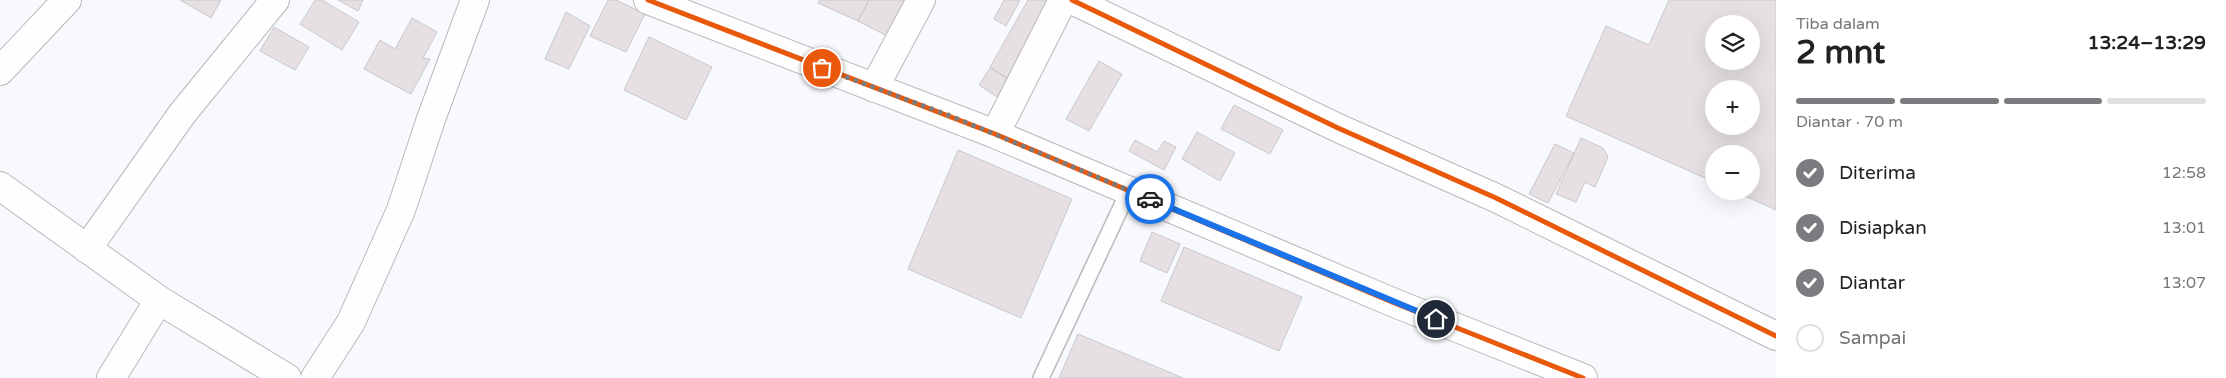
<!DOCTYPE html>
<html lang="id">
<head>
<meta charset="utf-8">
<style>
	:root { --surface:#fff; --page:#f2f2f2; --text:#222; --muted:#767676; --line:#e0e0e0; --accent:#7b7c7f }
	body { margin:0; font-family:"Varela Round",sans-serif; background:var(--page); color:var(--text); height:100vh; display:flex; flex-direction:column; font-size:19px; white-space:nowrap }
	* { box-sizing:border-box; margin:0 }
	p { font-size:16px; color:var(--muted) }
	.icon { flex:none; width:28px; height:28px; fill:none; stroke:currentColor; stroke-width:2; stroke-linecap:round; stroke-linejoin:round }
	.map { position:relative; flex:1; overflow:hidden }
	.panel { display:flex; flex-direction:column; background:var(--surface); width:450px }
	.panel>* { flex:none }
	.tools { position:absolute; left:1705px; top:15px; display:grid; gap:10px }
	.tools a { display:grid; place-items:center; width:55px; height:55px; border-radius:50%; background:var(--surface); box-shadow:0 5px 20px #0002; font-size:25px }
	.pin { position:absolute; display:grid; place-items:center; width:42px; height:42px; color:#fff; margin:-21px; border:2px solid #fff; border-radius:50%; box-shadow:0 1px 5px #0007 }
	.courier { position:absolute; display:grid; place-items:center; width:50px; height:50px; margin:-25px; border:4px solid #1a73e8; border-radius:50%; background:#fff; color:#222; box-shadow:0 1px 6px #0007 }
	.overview em { font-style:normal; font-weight:700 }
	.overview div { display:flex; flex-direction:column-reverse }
	.overview { display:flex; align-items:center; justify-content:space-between; height:85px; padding:0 20px }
	h1 { font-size:32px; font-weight:700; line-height:38px }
	.bar { display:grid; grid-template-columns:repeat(4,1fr); gap:8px 5px; align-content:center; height:60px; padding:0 20px }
	.bar i { height:6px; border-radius:4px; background:var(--line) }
	.bar .on { background:var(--accent) }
	.bar p { grid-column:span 4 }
	ol { padding:0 20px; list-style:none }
	li { display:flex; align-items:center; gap:15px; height:55px }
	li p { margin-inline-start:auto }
	li .icon { padding:5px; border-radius:50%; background:var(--accent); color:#fff; stroke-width:4 }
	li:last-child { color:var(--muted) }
	li i { width:28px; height:28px; border:2px solid var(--line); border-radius:50% }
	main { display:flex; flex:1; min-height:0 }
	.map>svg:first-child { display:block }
	.building { fill:#e6e0e4; stroke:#c9c9ca; fill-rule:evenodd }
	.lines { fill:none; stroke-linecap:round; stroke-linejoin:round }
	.service-casing { stroke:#b8b9bc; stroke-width:18 }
	.minor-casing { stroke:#b8b9bc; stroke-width:30 }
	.service { stroke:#fefeff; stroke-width:15 }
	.minor { stroke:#fefeff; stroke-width:28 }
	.cycleway-casing { stroke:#fff; stroke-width:8 }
	.cycleway { stroke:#e8590c; stroke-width:5 }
	.done { stroke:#7b7c7f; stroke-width:5; stroke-dasharray:0 9 }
	.route { stroke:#1a73e8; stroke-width:6 }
</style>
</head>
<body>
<main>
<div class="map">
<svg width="1776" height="378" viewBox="0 0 1776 378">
	<rect width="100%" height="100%" fill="#f7f9fc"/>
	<path class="building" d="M180 0H221L211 18Z
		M315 0H322L359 22 342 50 300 24Z
		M338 0H363L358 11Z
		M608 0H616L645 14 626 52 590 36Z
		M820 0H869L858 21 818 3Z
		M869 0H908L889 37 858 21Z
		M1004 0H1020L1006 26 994 19Z
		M1028 0H1055L1011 80 990 67Z
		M1669 0H1776V210L1734 191H1751V154H1714V182L1566 116 1606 26 1649 45ZM1714 24H1751V61H1714ZM1714 89H1751V126H1714Z
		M566 12 590 26 569 69 545 59Z
		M412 18 437 32 423 58 430 59 411 94 364 69 380 40 395 49Z
		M274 27 309 47 295 70 260 51Z
		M649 37 712 67 686 120 624 90Z
		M1099 61 1122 74 1089 131 1066 119Z
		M990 68 1008 79 997 97 979 85Z
		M1234 105 1283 130 1270 154 1221 129Z
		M1197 132 1235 153 1220 181 1182 159Z
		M1581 138 1603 148 1608 157 1595 187 1585 182 1576 202 1556 194Z
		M1135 140 1157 152 1164 141 1176 147 1164 170 1129 151Z
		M1555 144 1574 153 1548 203 1529 194Z
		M958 150 1072 199 1021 318 908 269Z
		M1152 232 1180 244 1167 273 1140 261Z
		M1184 247 1302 297 1279 351 1161 301Z
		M1078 334 1183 378H1059Z"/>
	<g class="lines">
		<g class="service-casing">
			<path id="service" d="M1041 378 1123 203 1131 191"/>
		</g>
		<g class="minor-casing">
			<path id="minor" d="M648 0 995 134 1392 302 1583 378
				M1072 0 1338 128 1496 198 1776 336
				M0 71 67 0
				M874 88 921 0
				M995 134 1063 0
				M0 186 159 300 111 378
				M87 249 182 114 275 0
				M159 300 287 378
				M315 378 351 322 401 210 431 119 475 0"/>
		</g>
		<use href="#service" class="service"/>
		<use href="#minor" class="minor"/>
		<g class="cycleway-casing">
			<path id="cycleway" d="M648 0 995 134 1392 302 1583 378
				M1072 0 1338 128 1496 198 1776 336"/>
		</g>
		<use href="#cycleway" class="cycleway"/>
	</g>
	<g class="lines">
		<path class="done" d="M822 68 951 116 1150 199"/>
		<path class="route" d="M1150 199 1436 319"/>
	</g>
</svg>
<div class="tools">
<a><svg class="icon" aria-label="layers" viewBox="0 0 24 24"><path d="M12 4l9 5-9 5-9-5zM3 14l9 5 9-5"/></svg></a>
<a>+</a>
<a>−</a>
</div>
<div class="pin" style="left:822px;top:68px;background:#ea580c"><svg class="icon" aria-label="bag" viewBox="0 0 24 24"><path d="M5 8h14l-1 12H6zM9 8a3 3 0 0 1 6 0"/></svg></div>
<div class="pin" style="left:1436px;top:319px;background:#1f2937"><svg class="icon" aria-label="home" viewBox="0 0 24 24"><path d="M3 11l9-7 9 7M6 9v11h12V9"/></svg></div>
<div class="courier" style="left:1150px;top:199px"><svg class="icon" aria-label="car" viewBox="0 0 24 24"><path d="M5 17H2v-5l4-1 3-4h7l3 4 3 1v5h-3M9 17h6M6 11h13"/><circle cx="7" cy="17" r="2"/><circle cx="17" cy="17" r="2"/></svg></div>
</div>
<section class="panel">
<div class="overview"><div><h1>2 mnt</h1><p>Tiba dalam</p></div><em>13:24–13:29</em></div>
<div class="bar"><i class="on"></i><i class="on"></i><i class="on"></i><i></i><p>Diantar · 70 m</p></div>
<ol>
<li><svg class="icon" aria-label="check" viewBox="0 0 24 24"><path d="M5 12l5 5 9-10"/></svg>Diterima<p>12:58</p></li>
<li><svg class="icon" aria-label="check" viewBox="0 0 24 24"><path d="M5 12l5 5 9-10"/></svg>Disiapkan<p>13:01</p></li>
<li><svg class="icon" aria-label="check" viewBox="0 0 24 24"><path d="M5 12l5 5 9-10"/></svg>Diantar<p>13:07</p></li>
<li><i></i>Sampai</li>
</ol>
</section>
</main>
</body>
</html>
